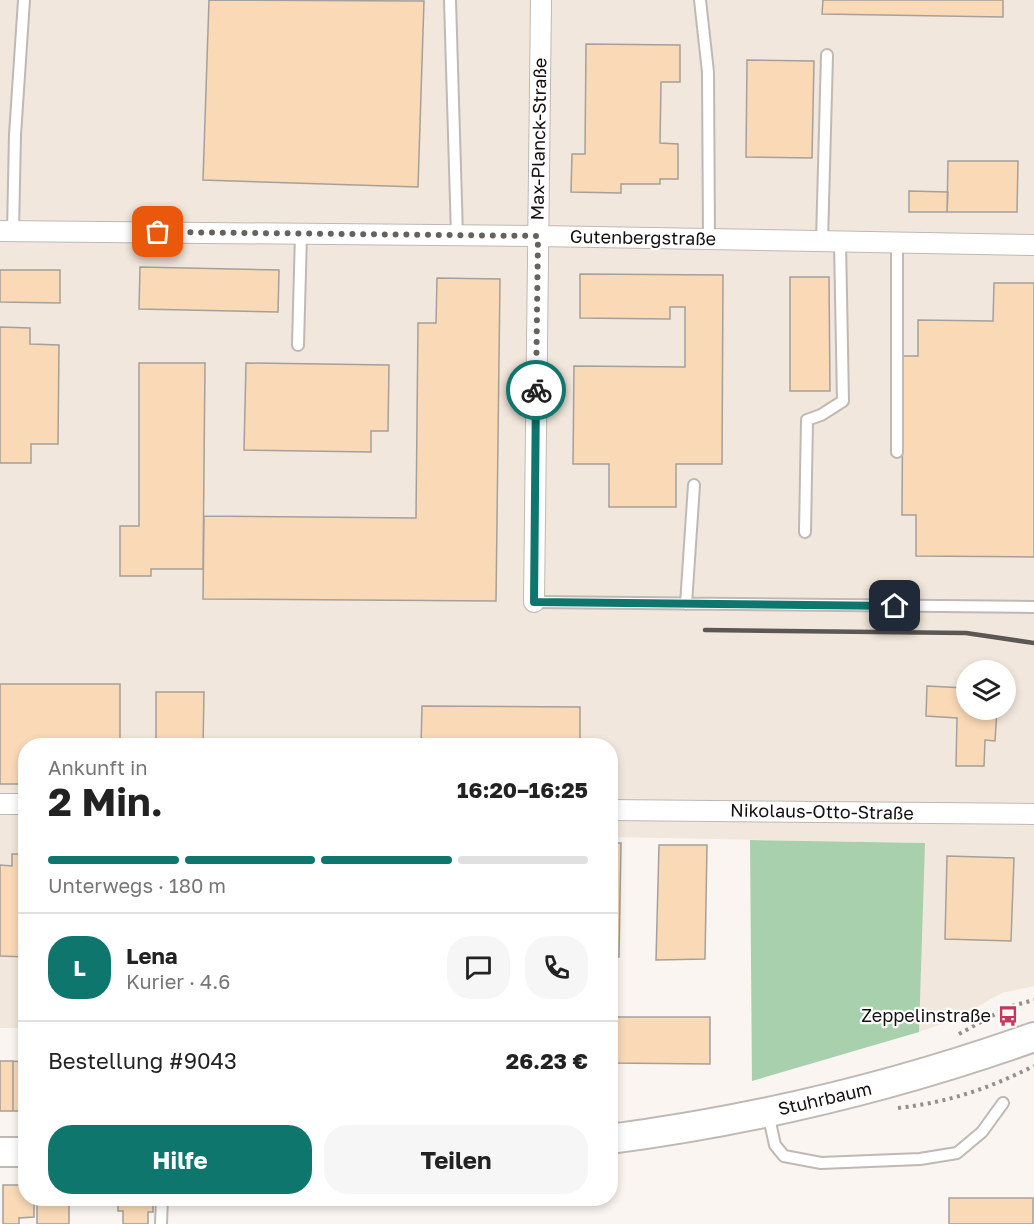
<!DOCTYPE html>
<html lang="de">
<head>
<meta charset="utf-8">
<style>
	:root { --surface:#fff; --page:#f6f6f6; --text:#222; --muted:#767676; --line:#e0e0e0; --accent:#0f766e }
	body { margin:0; font-family:"Golos Text",sans-serif; background:var(--page); color:var(--text); height:100vh; display:flex; flex-direction:column; font-size:22px; white-space:nowrap }
	* { box-sizing:border-box; margin:0 }
	p { font-size:20px; color:var(--muted) }
	.icon { flex:none; width:33px; height:33px; fill:none; stroke:currentColor; stroke-width:2; stroke-linecap:round; stroke-linejoin:round }
	.map { position:relative; flex:1; overflow:hidden }
	.sheet { position:absolute; left:18px; top:738px; width:600px; height:468px; display:flex; flex-direction:column; background:var(--surface); border-radius:24px; box-shadow:0 3px 9px #0003 }
	.sheet>* { flex:none }
	.buttons { position:absolute; left:956px; top:660px; display:grid; gap:12px }
	.buttons a { display:grid; place-items:center; width:60px; height:60px; border-radius:50%; background:var(--surface); box-shadow:0 3px 9px #0003; font-size:30px }
	.pin { position:absolute; display:grid; place-items:center; width:51px; height:51px; color:#fff; margin:-26px; border-radius:12px; box-shadow:0 3px 9px #0006 }
	.courier { position:absolute; display:grid; place-items:center; width:60px; height:60px; margin:-30px; border:4px solid #0f766e; border-radius:50%; background:#fff; color:#222; box-shadow:0 2px 8px #0007 }
	.head em { font-style:normal; font-weight:700 }
	.head div { display:flex; flex-direction:column-reverse }
	.head { display:flex; align-items:center; justify-content:space-between; height:102px; padding:0 30px }
	h1 { font-size:39px; font-weight:700; line-height:45px }
	.bar { display:grid; grid-template-columns:repeat(4,1fr); gap:9px 6px; align-content:center; height:72px; padding:0 30px }
	.bar i { height:8px; border-radius:4px; background:var(--line) }
	.bar .current { background:var(--accent) }
	.bar p { grid-column:span 4 }
	.line { display:flex; align-items:center; gap:15px; padding:0 30px; border-top:2px solid var(--line) }
	.line div { flex:1 }
	.round { display:grid; place-items:center; flex:none; width:63px; height:63px; border-radius:24px; background:var(--page) }
	.action { display:flex; gap:12px; margin-top:auto; padding:12px 30px }
	.action a { flex:1; height:69px; border-radius:24px; background:var(--accent); color:#fff; font-size:24px; font-weight:700; line-height:69px; text-align:center }
	.action a+a { background:var(--page); color:var(--text) }
	.map>svg:first-child { display:block }
	.built { fill:#f2e7dc; fill-rule:evenodd }
	.green { fill:#a8d0ad }
	.building { fill:#fad9b7; stroke:#a4a09b; stroke-width:1.5 }
	.lines { fill:none; stroke-linecap:round; stroke-linejoin:round }
	.lane-casing { stroke:#beb9b4; stroke-width:14 }
	.street-casing { stroke:#beb9b4; stroke-width:22 }
	.secondary-casing { stroke:#beb9b4; stroke-width:32 }
	.path { stroke:#938f8c; stroke-width:4; stroke-dasharray:3 4.5; stroke-linecap:butt }
	.lane { stroke:#fff; stroke-width:10 }
	.street { stroke:#fff; stroke-width:20 }
	.secondary { stroke:#fff; stroke-width:28 }
	.rail { stroke:#5a5754; stroke-width:4.5 }
	.done { stroke:#64615e; stroke-width:6; stroke-dasharray:0 10.8 }
	.route { stroke:#0f766e; stroke-width:8 }
	.labels { text-anchor:middle; stroke-width:4.5; stroke-linejoin:round; paint-order:stroke }
	.street-label { font-size:18px; fill:#13110f; stroke:#fff }
	.poi-label { font-size:18px; fill:#13110f; stroke:#fff; text-anchor:end }
</style>
</head>
<body>
<div class="map">
<svg width="1034" height="1224" viewBox="0 0 1034 1224">
	<rect width="100%" height="100%" fill="#faf5f0"/>
	<path class="built" d="M0 0H1034V986L1002 993 954 1020 919 1032 924 843 611 837 610 746H26L25 1028H0ZM966 670H1005V710H966Z"/>
	<path class="green" d="M750 840 925 843 919 1032 752 1081Z"/>
	<path class="building" d="M209 0 424 1 418 187 203 180Z
		M823 0H1003V17L822 14Z
		M586 44 680 45V82H661L660 143 678 144V179H660V184H621V193L571 192 572 154H585Z
		M747 60 814 61 812 158 746 157Z
		M948 161H1018L1017 212H947Z
		M909 191 948 192 947 212H909Z
		M140 267 279 270 278 312 139 309Z
		M0 270H60V303L0 302Z
		M580 274 723 275 722 464H676V507H609V464H573L574 366 685 367V307H670V319L580 318Z
		M790 277H829L830 391H790Z
		M437 278 500 279 496 601 203 599 204 516 416 518 418 323H436Z
		M994 283H1034V557L916 556V515H902L903 356H918V320L993 321Z
		M0 327 30 328V344L59 345 58 444H31V463H0Z
		M139 363H205L203 569H151V576H120V526H139Z
		M246 363 389 365 388 431H371V452L244 450Z
		M0 684H120V746H26V784H0Z
		M927 686 966 688V710H997L995 741 985 740 984 766H956L957 718 926 716Z
		M156 692H204L203 746H156Z
		M422 706 580 707V743L421 746Z
		M610 843H621L619 957H610Z
		M659 845H707L705 959 656 960Z
		M12 854H26V957L0 956V865L12 866Z
		M947 856 1014 858 1011 941 945 939Z
		M610 1017H710V1064L610 1063Z
		M0 1061H13V1111H0Z
		M13 1061 26 1062V1111H13Z
		M3 1185H26V1198H34V1217L19 1218V1224H3Z
		M37 1198H69V1224H37Z
		M118 1198H153V1212H148V1224H123V1211H118Z
		M949 1198H1033V1224H949Z"/>
	<g class="lines">
		<g class="lane-casing">
			<path id="lane" d="M450 0 457 235
				M700 0 708 72 709 239
				M13 231 15 135 24 0
				M822 241 827 55
				M897 243V452
				M298 345 301 234
				M805 532 807 420 821 415 843 401 840 242
				M534 602 1034 607
				M686 604 694 485
				M768 1113 775 1145 784 1156 821 1163 920 1159 957 1153 982 1132 1003 1103
				M161 1224 162 1198"/>
		</g>
		<g class="street-casing">
			<path id="street" d="M0 231 538 236 1034 245
				M534 602 541 0
				M0 804H26
				M610 810 1034 814"/>
		</g>
		<g class="secondary-casing">
			<path id="secondary" d="M610 1139C756 1120 896 1086 1034 1037
				M0 1152H26"/>
		</g>
		<path class="path" d="M959 1034 1008 1007 1034 1000
			M898 1108C950 1102 987 1089 1034 1066"/>
		<use href="#lane" class="lane"/>
		<use href="#street" class="street"/>
		<use href="#secondary" class="secondary"/>
		<path class="rail" d="M705 630 966 633 1034 643"/>
	</g>
	<g class="lines">
		<path class="done" d="M158 232 538 236 536 390"/>
		<path class="route" d="M536 390 534 602 895 606"/>
	</g>
	<defs>
		<g id="bus-bare" transform="scale(1.62)"><path d="M-5-6H5V4H4V6H2V4H-2V6H-4V4H-5ZM-3.5-4V0h7V-4ZM-3.5 1.2v1.5H-2V1.2ZM2 1.2v1.5H3.5V1.2Z" fill="#c6375c" stroke="#fff" stroke-width="2.5" paint-order="stroke"/></g>
	</defs>
	<g fill-rule="evenodd">
		<use href="#bus-bare" x="1008" y="1016"/>
	</g>
	<g class="labels">
		<g class="street-label">
			<text transform="translate(539 139) rotate(-89)" y="6">Max-Planck-Straße</text>
			<text transform="translate(643 238) rotate(1)" y="6">Gutenbergstraße</text>
			<text transform="translate(822 812) rotate(1)" y="6">Nikolaus-Otto-Straße</text>
			<text transform="translate(825 1099) rotate(-13)" y="6">Stuhrbaum</text>
		</g>
		<g class="poi-label">
			<text x="991" y="1022">Zeppelinstraße</text>
		</g>
	</g>
</svg>
<div class="buttons">
<a><svg class="icon" aria-label="layers" viewBox="0 0 24 24"><path d="M12 4l9 5-9 5-9-5zM3 14l9 5 9-5"/></svg></a>
</div>
<div class="pin" style="left:158px;top:232px;background:#ea580c"><svg class="icon" aria-label="bag" viewBox="0 0 24 24"><path d="M5 8h14l-1 12H6zM9 8a3 3 0 0 1 6 0"/></svg></div>
<div class="pin" style="left:895px;top:606px;background:#1f2937"><svg class="icon" aria-label="home" viewBox="0 0 24 24"><path d="M3 11l9-7 9 7M6 9v11h12V9"/></svg></div>
<div class="courier" style="left:536px;top:390px"><svg class="icon" aria-label="bike" viewBox="0 0 24 24"><circle cx="6" cy="16" r="4"/><circle cx="18" cy="16" r="4"/><path d="M6 16l4-8h5l3 8M10 8l3 8H6M13 5h3"/></svg></div>
<section class="sheet">
<div class="head"><div><h1>2 Min.</h1><p>Ankunft in</p></div><em>16:20–16:25</em></div>
<div class="bar"><i class="current"></i><i class="current"></i><i class="current"></i><i></i><p>Unterwegs · 180 m</p></div>
<div class="line" style="height:108px"><b class="round" style="background:var(--accent);color:#fff">L</b><div><b>Lena</b><p>Kurier · 4.6</p></div><a class="round"><svg class="icon" aria-label="chat" viewBox="0 0 24 24"><path d="M4 5h16v11H9l-5 4z"/></svg></a><a class="round"><svg class="icon" aria-label="phone" viewBox="0 0 24 24"><path d="M5 4h4l2 5-3 2q2 4 5 5l2-3 5 2v4C11 20 4 13 5 4z"/></svg></a></div>
<div class="line" style="height:78px"><div>Bestellung #9043</div><b>26.23 €</b></div>
<div class="action"><a>Hilfe</a><a>Teilen</a></div>
</section>
</div>
</body>
</html>
